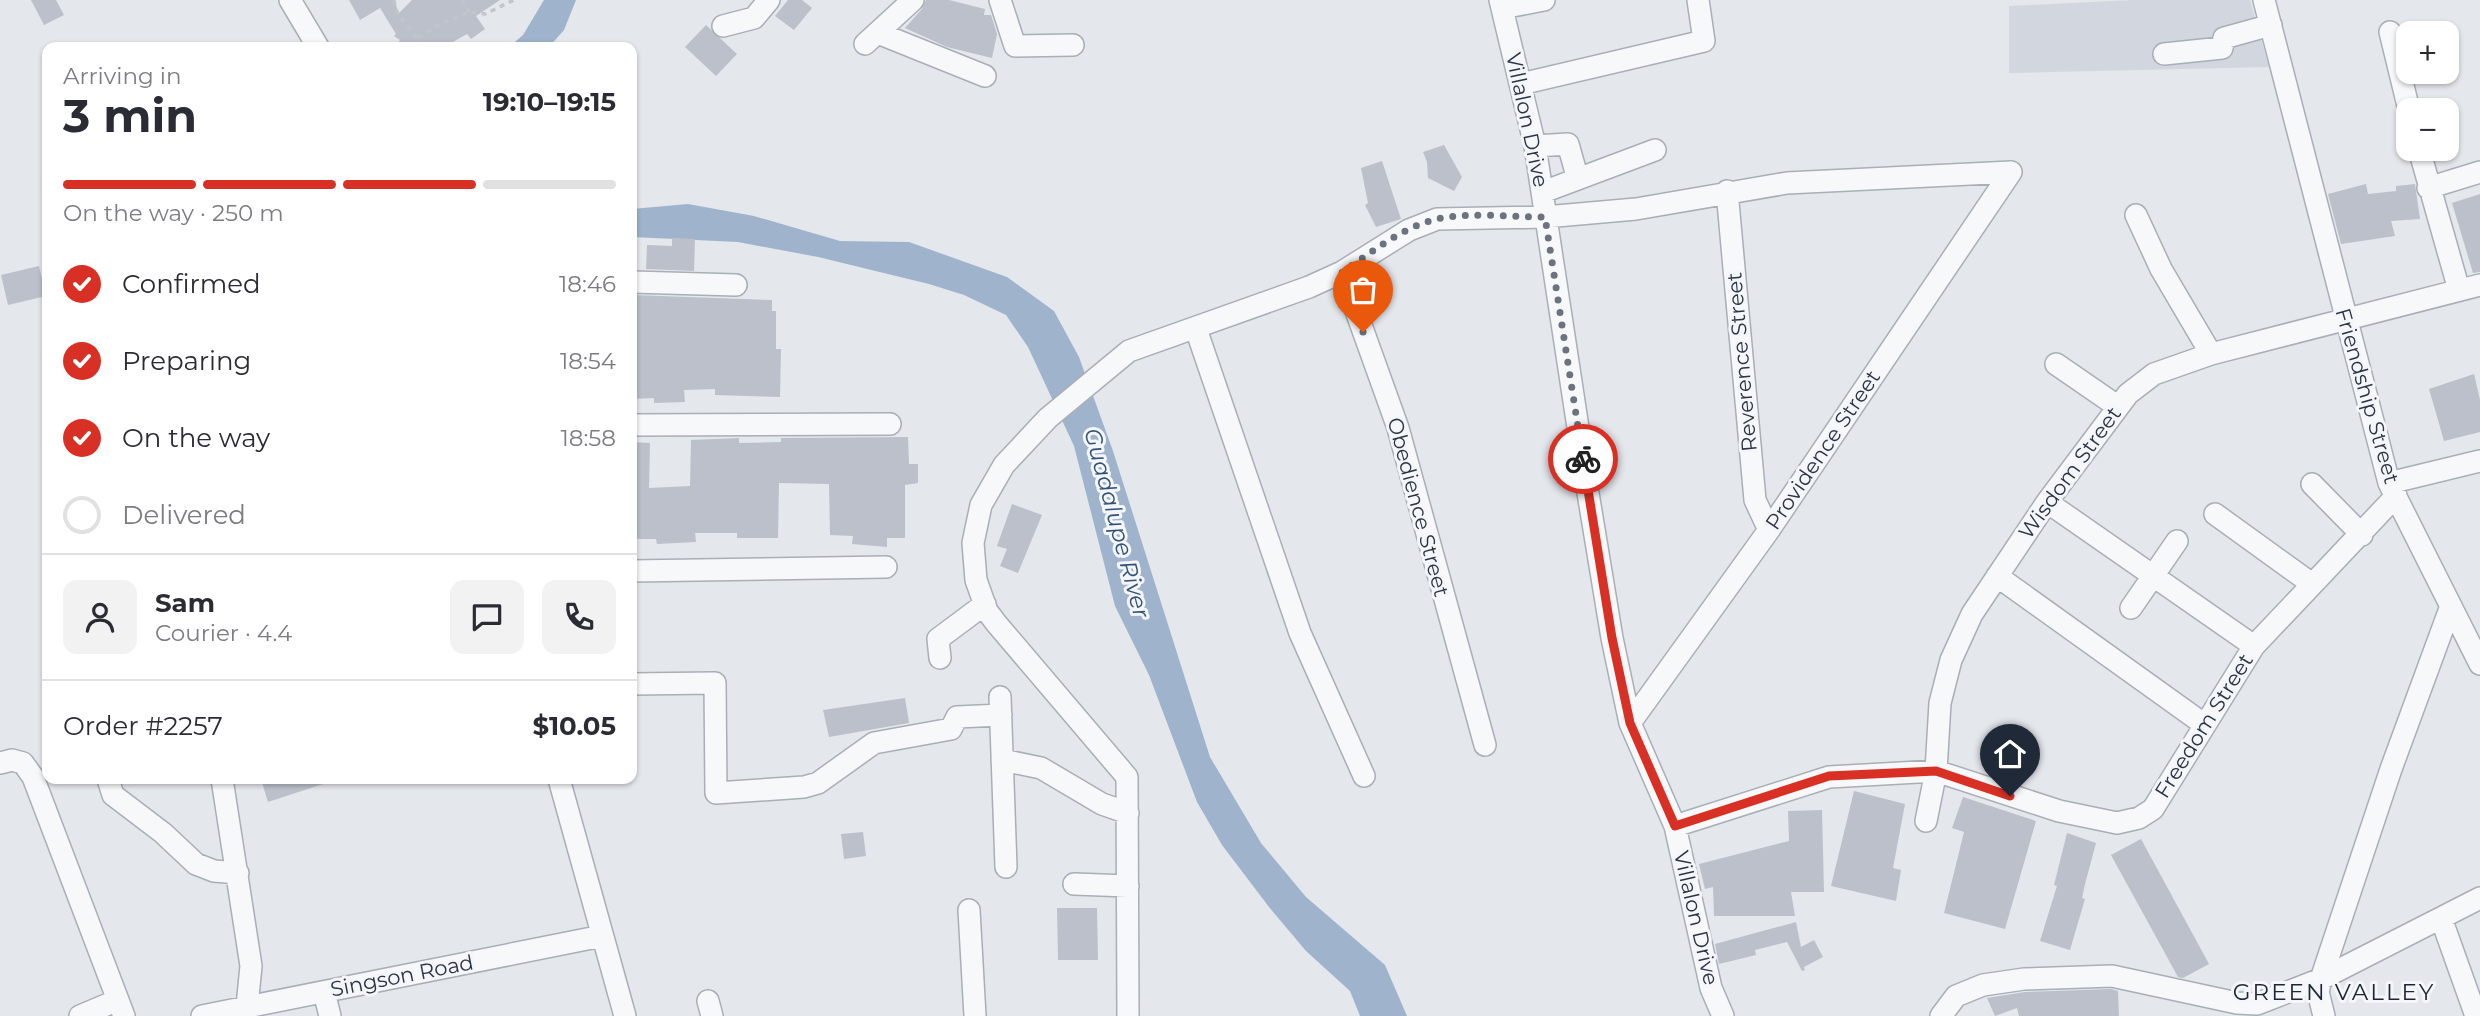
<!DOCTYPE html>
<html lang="en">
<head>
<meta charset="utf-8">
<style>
	:root { --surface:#fff; --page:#f2f2f3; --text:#2b2b33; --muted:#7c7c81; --line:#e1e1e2; --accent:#d93025 }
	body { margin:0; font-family:Montserrat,sans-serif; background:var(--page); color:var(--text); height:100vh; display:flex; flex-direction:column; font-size:26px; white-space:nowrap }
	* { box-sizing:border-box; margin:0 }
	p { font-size:23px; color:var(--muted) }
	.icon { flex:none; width:38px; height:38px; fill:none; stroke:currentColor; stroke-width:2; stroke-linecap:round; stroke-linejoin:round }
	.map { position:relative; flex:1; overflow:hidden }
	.details { position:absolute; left:42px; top:42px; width:595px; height:742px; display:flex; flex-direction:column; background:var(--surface); border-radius:14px; box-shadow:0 2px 5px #0004 }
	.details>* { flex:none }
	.buttons { position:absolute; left:2396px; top:21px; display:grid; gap:14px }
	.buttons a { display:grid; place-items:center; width:63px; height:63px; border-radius:14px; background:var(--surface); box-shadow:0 2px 5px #0004; font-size:35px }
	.pin { position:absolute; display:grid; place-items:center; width:60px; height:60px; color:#fff; margin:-72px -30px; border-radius:50% 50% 50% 0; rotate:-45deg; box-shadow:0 0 7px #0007 }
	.pin .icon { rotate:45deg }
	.courier { position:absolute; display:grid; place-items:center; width:70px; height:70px; margin:-35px; border:5px solid #d93025; border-radius:50%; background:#fff; color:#222; box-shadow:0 2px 9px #0007 }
	.head em { font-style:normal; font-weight:700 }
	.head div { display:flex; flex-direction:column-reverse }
	.head { display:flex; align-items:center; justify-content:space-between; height:119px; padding:0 21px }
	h1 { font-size:46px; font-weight:700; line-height:52px }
	.bar { display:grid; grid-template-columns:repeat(4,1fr); gap:10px 7px; align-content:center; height:84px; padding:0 21px }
	.bar i { height:9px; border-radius:5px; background:var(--line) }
	.bar .selected { background:var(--accent) }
	.bar p { grid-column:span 4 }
	.line { display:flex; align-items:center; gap:18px; padding:0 21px; border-top:2px solid var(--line) }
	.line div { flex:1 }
	.round { display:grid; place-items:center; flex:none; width:74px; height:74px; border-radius:14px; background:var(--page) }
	ol { padding:0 21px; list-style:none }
	li { display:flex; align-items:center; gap:21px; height:77px }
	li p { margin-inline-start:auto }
	li .icon { padding:7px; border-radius:50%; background:var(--accent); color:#fff; stroke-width:4 }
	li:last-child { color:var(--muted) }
	li i { width:38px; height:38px; border:4px solid var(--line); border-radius:50% }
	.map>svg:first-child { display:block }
	.built { fill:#d2d6de }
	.water { fill:#9fb4cc }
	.building { fill:#bbc0ca }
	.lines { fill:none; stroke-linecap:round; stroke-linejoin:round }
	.minor-casing { stroke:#a9aeb7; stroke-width:24 }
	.path { stroke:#c2c5cb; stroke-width:3.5; stroke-dasharray:5 5; stroke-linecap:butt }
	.minor { stroke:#f7f8fa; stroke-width:21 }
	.done { stroke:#6c737f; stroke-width:7; stroke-dasharray:0 12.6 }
	.route { stroke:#d93025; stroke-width:9 }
	.labels { text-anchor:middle; stroke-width:6; stroke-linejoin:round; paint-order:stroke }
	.street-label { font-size:21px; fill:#2b3445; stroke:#f4f6f9 }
	.water-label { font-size:23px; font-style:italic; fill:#34527a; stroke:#f4f6f9 }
	.neighbourhood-label { font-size:23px; letter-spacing:2px; fill:#1d2536; stroke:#f4f6f9 }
</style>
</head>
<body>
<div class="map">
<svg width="2480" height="1016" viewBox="0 0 2480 1016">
	<rect width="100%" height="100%" fill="#e4e7ec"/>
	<path class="built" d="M2132 0H2250L2269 67 2009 73V6Z"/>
	<path class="water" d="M544 0H576L564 30 549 47H509L523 35Z
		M688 204 754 216 840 241 909 242 1007 277 1054 311 1079 357 1113 451 1210 757 1261 843 1306 897 1385 965 1407 1016H1360L1350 991 1306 951 1269 907 1222 845 1197 802 1149 675 1115 606 1074 446 1028 347 1006 315 964 295 929 284 818 257 738 242 632 237V209Z"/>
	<path class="building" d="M31 0H56L64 15 44 25Z
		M349 0H394L399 13 412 0H500L476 16 485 29 471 39 467 34 444 47H395L400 40 394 36 396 34 380 8 360 20Z
		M788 0H802L812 8 794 30 775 16Z
		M926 0H949L985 9 984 15H991L997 34 992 58 947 47 905 28 922 9Z
		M706 25 737 54 716 76 685 47Z
		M1444 145 1462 177 1454 191 1428 178 1427 162 1423 152Z
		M1382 161 1401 219 1376 227 1365 205 1368 203 1361 168Z
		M2366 184 2368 194 2396 191V186L2415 184 2420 219 2391 221 2395 236 2341 244 2328 194Z
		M2480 194V272L2473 273 2452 203Z
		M672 238 695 239 694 271 646 269 647 245 672 246Z
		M39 266 46 296 8 305 1 275Z
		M632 295 772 300V311H776V349H781L780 397 715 395V389L684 390 685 402 654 403V398L632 399Z
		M2474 374 2480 400V432L2444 441 2429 389Z
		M908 437 909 464H918V483L905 485V538H887V547L852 544 853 536 830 535 829 484 779 483 778 538H737V533H695L696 542 657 544 656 539H632V442L650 443 649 488 690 486 691 440 739 438V443L781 442V438Z
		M1012 504 1042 515 1018 573 1000 566 1007 549 997 546Z
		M905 698 909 723 829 737 823 710Z
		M261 779H329V782L268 802Z
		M1854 791 1905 804 1893 868 1901 870 1896 901 1831 886Z
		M1963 797 2036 821 2005 929 1944 913 1964 832 1952 828Z
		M1822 810 1824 892H1791L1795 916H1714L1713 887 1705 889 1699 864 1789 841 1788 811Z
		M863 832 866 856 844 859 841 834Z
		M2067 833 2096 843 2085 884 2082 898 2085 899 2070 950 2040 941 2057 886 2054 885Z
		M2141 839 2209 964 2183 978 2178 977 2111 855Z
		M1057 908H1097L1098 960H1058Z
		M1796 922 1801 947 1814 940 1823 957 1804 967 1805 970 1802 971 1787 942 1755 950 1756 955 1719 964 1715 944Z
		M2111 989 2118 991 2119 1016H2019L2017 1008 1995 1016 1987 998 2025 992Z"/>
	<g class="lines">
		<g class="minor-casing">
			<path id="minor" d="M290 0 318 47
				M1000 0 1015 46 1073 45
				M1500 0 1535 146 1588 493 1612 638 1630 723 1675 826 1711 988 1723 1016
				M2264 0 2389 483 2480 664
				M1502 8 1544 0
				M723 26 754 18 769 0
				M2390 32 2409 110
				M878 33 985 76
				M865 44 913 0
				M2164 54 2222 48 2224 38 2271 25
				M1521 84 1704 41 1698 0
				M1535 146 1568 144 1577 176
				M2419 149 2459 290
				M2428 188 2480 172
				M1727 191 1755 500 1769 530
				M1543 192 1655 150
				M2136 215 2161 269 2211 354
				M1342 272 1398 428 1485 745
				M632 282 736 285
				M1196 329 1300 633 1364 776
				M2056 364 2117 406
				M632 425 890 424
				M2389 483 2480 461
				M2312 484 2362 535
				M2047 502 2254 646
				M2215 514 2312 584
				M632 571 886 567
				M1997 576 2205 725
				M2131 608 2177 541
				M940 658 938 639 985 604
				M632 684 715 683 716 793 804 787 818 783 874 743 951 729 957 717 1001 715
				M1000 697 1006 867
				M1630 723 1769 530 2011 172
				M1002 760 1041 768 1102 804 1128 813
				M0 763 12 760 23 763 33 777 124 1016
				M108 779 113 795 163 833 196 864 214 871 238 873
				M222 779 251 966 247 1006
				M559 779 625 1016
				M1926 821 1936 771 1940 703 1951 660 1972 614 2047 502 2128 394 2154 374 2211 354 2480 285
				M1675 826 1829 777 1936 771 2059 811 2117 823 2139 818 2153 809 2254 646 2396 496
				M1074 884 1128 886
				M969 910 975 1016
				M2441 918 2476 1016
				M324 992 330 1016
				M708 1001 712 1016
				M80 1016 118 1000
				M202 1016 602 936
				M1128 1016 1127 777 996 623 987 611 976 580 973 543 981 505 1004 465 1048 418 1129 351 1309 287 1342 272 1409 230 1437 219 1545 217 1636 209 1787 183 2011 172
				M1941 1016 1956 996 1983 985 2024 979 2112 976 2237 1003 2257 1004 2321 979 2480 898
				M2324 1016 2318 992 2321 979 2391 769 2451 606"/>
		</g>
		<path class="path" d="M394 0C397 24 414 26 421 47
			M462 0 469 12
			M418 38 440 24 469 12 485 14 514 0"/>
		<use href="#minor" class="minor"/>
	</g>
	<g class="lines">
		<path class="done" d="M1363 332 1342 272C1371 253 1402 227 1437 219 1468 212 1513 217 1545 217L1583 459"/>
		<path class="route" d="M1583 459 1612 638 1630 723 1675 826 1829 776 1936 771 2010 796"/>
	</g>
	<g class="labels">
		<g class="street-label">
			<text transform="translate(1527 120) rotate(78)" y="7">Villalon Drive</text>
			<text transform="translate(1742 362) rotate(-95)" y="7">Reverence Street</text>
			<text transform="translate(2367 396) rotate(74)" y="7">Friendship Street</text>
			<text transform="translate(1823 450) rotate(-56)" y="7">Providence Street</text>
			<text transform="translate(2070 473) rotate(-54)" y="7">Wisdom Street</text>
			<text transform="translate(1418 507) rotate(75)" y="7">Obedience Street</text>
			<text transform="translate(2204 726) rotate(-58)" y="7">Freedom Street</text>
			<text transform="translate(1696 918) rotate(77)" y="7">Villalon Drive</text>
			<text transform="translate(402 976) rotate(-11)" y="7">Singson Road</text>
		</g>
		<g class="water-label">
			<text transform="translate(1117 523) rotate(75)" y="8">Guadalupe River</text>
		</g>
		<g class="neighbourhood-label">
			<text x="2334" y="1000">GREEN VALLEY</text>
		</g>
	</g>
</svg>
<div class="buttons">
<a>+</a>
<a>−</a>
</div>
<div class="pin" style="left:1363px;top:332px;background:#ea580c"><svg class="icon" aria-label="bag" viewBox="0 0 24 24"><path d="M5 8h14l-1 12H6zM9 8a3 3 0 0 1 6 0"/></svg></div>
<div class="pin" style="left:2010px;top:796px;background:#1f2937"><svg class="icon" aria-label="home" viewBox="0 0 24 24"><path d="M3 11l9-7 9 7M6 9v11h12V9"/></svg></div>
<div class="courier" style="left:1583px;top:459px"><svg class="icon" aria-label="bike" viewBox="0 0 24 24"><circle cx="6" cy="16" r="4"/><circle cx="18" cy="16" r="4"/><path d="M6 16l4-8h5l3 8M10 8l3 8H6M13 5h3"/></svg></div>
<section class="details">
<div class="head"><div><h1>3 min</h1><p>Arriving in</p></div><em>19:10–19:15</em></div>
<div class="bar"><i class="selected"></i><i class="selected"></i><i class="selected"></i><i></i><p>On the way · 250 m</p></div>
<ol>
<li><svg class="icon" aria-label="check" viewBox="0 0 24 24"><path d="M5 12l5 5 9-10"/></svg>Confirmed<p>18:46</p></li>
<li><svg class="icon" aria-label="check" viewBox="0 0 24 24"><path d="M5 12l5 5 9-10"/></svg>Preparing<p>18:54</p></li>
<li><svg class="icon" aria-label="check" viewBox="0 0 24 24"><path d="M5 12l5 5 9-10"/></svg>On the way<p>18:58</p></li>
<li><i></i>Delivered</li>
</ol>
<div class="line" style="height:126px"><a class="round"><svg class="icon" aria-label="person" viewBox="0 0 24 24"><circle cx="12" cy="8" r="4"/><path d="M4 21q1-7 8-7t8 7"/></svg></a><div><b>Sam</b><p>Courier · 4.4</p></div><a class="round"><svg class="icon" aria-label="chat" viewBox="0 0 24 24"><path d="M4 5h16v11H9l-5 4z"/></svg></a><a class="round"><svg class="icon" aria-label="phone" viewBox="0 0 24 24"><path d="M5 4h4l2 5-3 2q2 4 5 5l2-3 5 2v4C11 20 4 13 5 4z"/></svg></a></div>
<div class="line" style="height:91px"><div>Order #2257</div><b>$10.05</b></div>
</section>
</div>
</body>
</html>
